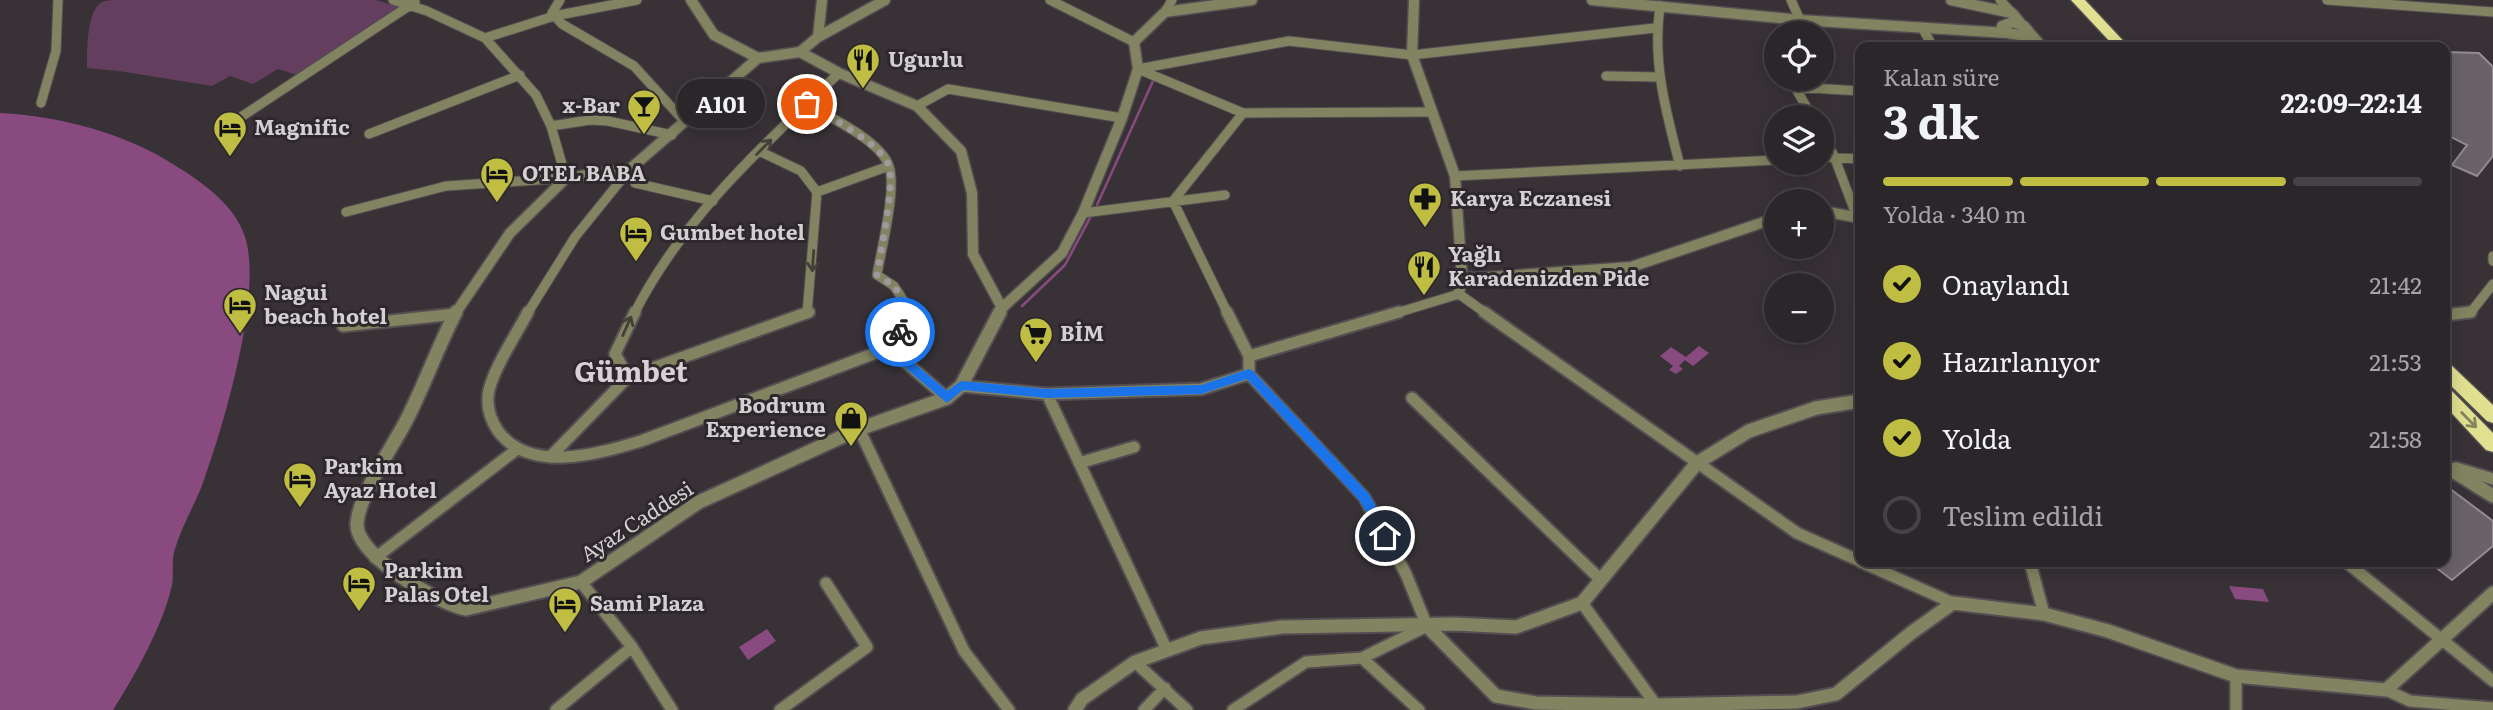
<!DOCTYPE html>
<html lang="tr">
<head>
<meta charset="utf-8">
<style>
	:root { --surface:#2a2629; --page:#322e31; --text:#f1f3f6; --muted:#a5a5a8; --line:#464346; --accent:#bfbe42 }
	body { margin:0; font-family:Literata,serif; background:var(--page); color:var(--text); height:100vh; display:flex; flex-direction:column; font-size:26px; white-space:nowrap }
	* { box-sizing:border-box; margin:0 }
	p { font-size:23px; color:var(--muted) }
	.icon { flex:none; width:38px; height:38px; fill:none; stroke:currentColor; stroke-width:2; stroke-linecap:round; stroke-linejoin:round }
	.map { position:relative; flex:1; overflow:hidden }
	.panel { position:absolute; left:1855px; top:42px; width:595px; height:525px; display:flex; flex-direction:column; background:var(--surface); border-radius:14px; box-shadow:0 4px 18px #0003,0 0 0 2px var(--line) }
	.panel>* { flex:none }
	.fabs { position:absolute; left:1764px; top:21px; display:grid; gap:14px }
	.fabs a { display:grid; place-items:center; width:70px; height:70px; border-radius:50%; background:var(--surface); box-shadow:0 4px 18px #0003,0 0 0 2px var(--line); font-size:35px }
	.pin { position:absolute; display:grid; place-items:center; width:60px; height:60px; color:#fff; margin:-30px; border:4px solid #fff; border-radius:50%; box-shadow:0 2px 7px #0007 }
	.courier { position:absolute; display:grid; place-items:center; width:70px; height:70px; margin:-35px; border:5px solid #1a73e8; border-radius:50%; background:#fff; color:#222; box-shadow:0 2px 9px #0007 }
	.bubble { position:absolute; height:49px; border-radius:24px; background:var(--surface); box-shadow:0 4px 18px #0003,0 0 0 2px var(--line); font-size:23px; font-weight:700; line-height:49px; text-align:center }
	.summary em { font-style:normal; font-weight:700 }
	.summary div { display:flex; flex-direction:column-reverse }
	.summary { display:flex; align-items:center; justify-content:space-between; height:119px; padding:0 28px }
	h1 { font-size:46px; font-weight:700; line-height:52px }
	.bar { display:grid; grid-template-columns:repeat(4,1fr); gap:10px 7px; align-content:center; height:84px; padding:0 28px }
	.bar i { height:9px; border-radius:5px; background:var(--line) }
	.bar .active { background:var(--accent) }
	.bar p { grid-column:span 4 }
	ol { padding:0 28px; list-style:none }
	li { display:flex; align-items:center; gap:21px; height:77px }
	li p { margin-inline-start:auto }
	li .icon { padding:7px; border-radius:50%; background:var(--accent); color:#111; stroke-width:4 }
	li:last-child { color:var(--muted) }
	li i { width:38px; height:38px; border:4px solid var(--line); border-radius:50% }
	.map>svg:first-child { display:block }
	.green { fill:#643e5e }
	.water { fill:#894a80 }
	.lines { fill:none; stroke-linecap:round; stroke-linejoin:round }
	.stream { stroke:#894a80; stroke-width:2.5 }
	.building { fill:#696368; stroke:#938c91; stroke-width:2 }
	.minor-far1-casing { stroke:#544e53; stroke-width:11 }
	.minor-casing { stroke:#544e53; stroke-width:15 }
	.tertiary-far1-casing { stroke:#544e53; stroke-width:13 }
	.tertiary-casing { stroke:#544e53; stroke-width:17 }
	.trunk-casing { stroke:#544e53; stroke-width:3 }
	.minor-far1 { stroke:#828360; stroke-width:9 }
	.minor { stroke:#828360; stroke-width:11 }
	.tertiary-far1 { stroke:#828360; stroke-width:10 }
	.tertiary { stroke:#828360; stroke-width:13 }
	.trunk { fill:#e0e090; fill-rule:evenodd }
	.oneway { stroke:#433f3a }
	.oneway2 { stroke:#87845e }
	.route { fill:#1a73e8 }
	.done { stroke:#9d999c; stroke-width:7; stroke-dasharray:0 12.6 }
	.labels { text-anchor:middle; stroke-width:6; stroke-linejoin:round; paint-order:stroke }
	.poi-label { font-size:21px; font-weight:bold; fill:#d3d0d3; stroke:#2e282d; text-anchor:start }
	.street-label { font-size:21px; fill:#d3d0d3; stroke:#2e282d }
	.district-label { font-size:28px; font-weight:bold; fill:#d8d1d7; stroke:#2e282d }
</style>
</head>
<body>
<div class="map">
<svg width="2493" height="710" viewBox="0 0 2493 710">
	<rect width="100%" height="100%" fill="#383237"/>
	<path class="green" d="M119 0H376L402 8 297 75 278 69 253 84 230 76 212 86 119 71 87 68C87 53 86 11 102 2 107 0 114 0 119 0Z"/>
	<path class="water" d="M0 113C60 116 125 133 176 166 203 183 235 205 245 237 263 293 224 424 204 480 196 503 182 525 175 549 171 560 174 574 172 585 163 626 135 675 113 710H0Z
		M1699 346 1709 353 1693 366 1685 360 1679 366 1683 369 1676 374 1669 370 1673 366 1660 356 1671 347 1686 357Z
		M2229 586 2263 589 2269 602 2235 599Z
		M767 629 776 641 748 660 739 647Z"/>
	<g class="lines">
		<path class="stream" d="M1097 205 1153 81
			M1022 306 1065 265 1090 218"/>
	</g>
	<path class="building" d="M2445 52 2479 53 2493 67V156L2477 176 2452 165 2467 145 2445 134Z
		M2445 485 2493 521V546L2452 580 2429 562H2445Z"/>
	<g class="lines">
		<g class="minor-far1-casing">
			<path id="minor-far1" d="M560 0 552 13 562 24 634 66 685 122
				M1050 0 1134 42
				M1791 0 1800 20
				M2000 0 2012 13
				M2327 0 2493 12
				M1660 6C1652 62 1666 112 1680 166
				M1165 12 1172 0
				M1791 19 1792 33
				M1923 29 1933 47
				M485 38 554 16 637 0
				M1606 76 1658 77
				M1795 79V87L1812 117
				M1795 87 1860 91
				M41 103 56 51 58 0
				M807 104C829 117 880 140 889 166 897 189 881 250 877 275L894 286 907 306 906 314
				M917 106 948 89 1122 118
				M1430 112 1243 113 1138 69 1289 41 1412 55 1655 28
				M238 119 415 2
				M551 126 590 120 608 121 672 135
				M369 134 520 75
				M1822 134 1834 156 1860 225
				M759 151 801 171 817 192 807 314
				M1822 157 1860 159
				M1455 176 1776 160
				M635 183 713 201
				M817 192 889 166
				M346 212 446 186 566 178 551 126 536 95 485 38 427 11 393 0
				M1083 213 1225 195
				M2493 256V261
				M527 314 575 237 630 169
				M634 314C683 217 762 147 839 73
				M1228 314 1173 201 1243 113
				M1393 314 1459 294 1487 314
				M2457 314 2471 312 2493 284"/>
		</g>
		<g class="minor-casing">
			<path id="minor" d="M528 312C516 335 495 366 489 390 486 404 490 419 498 431 530 474 598 454 641 441L889 348 903 328 906 312
				M635 312 615 354 628 377 809 312
				M1227 312 1249 356
				M1484 312 1797 533 1860 561
				M2445 315 2471 312
				M343 326 455 314
				M889 348 947 398
				M961 386 1047 394 1201 389 1249 374V356L1399 312
				M1047 394 1166 648
				M1412 398 1601 580
				M859 429 964 651 1009 710
				M550 457 628 377
				M1079 463 1134 447
				M2456 468 2493 479
				M375 558 516 450
				M1861 562 1953 603
				M2030 562 2044 614
				M2346 562 2493 681
				M581 582 632 647 672 710
				M1582 603 1656 705
				M1362 658 1419 710
				M1135 662 1187 710
				M2236 676V710
				M2386 690 2410 701 2493 708
				M556 710 632 647
				M780 710 867 647 826 583
				M1144 710 1165 688
				M1233 710 1306 662 1362 658 1427 626 1406 574 1364 497 1249 374"/>
		</g>
		<g class="tertiary-far1-casing">
			<path id="tertiary-far1" d="M691 0 714 35 758 58
				M1414 0 1412 55 1455 176 1462 276 1459 294
				M1592 0 1800 20 2007 33
				M1951 0 2012 13 2022 25
				M2013 22 2024 26 2029 32 2026 36 2007 33 2002 26Z
				M2029 32 2042 47
				M818 37 822 0
				M800 52 839 73 917 106 961 151 972 193 973 254 1002 308 999 314
				M800 52 818 37 885 0
				M1822 211 1860 218
				M1462 276 1475 278 1631 267 1776 218
				M1002 308 1062 253 1083 213 1122 118 1138 69 1134 42 1165 12 1252 0
				M455 314 510 233 566 178 630 169 758 58 800 52"/>
		</g>
		<g class="tertiary-casing">
			<path id="tertiary" d="M456 312C438 346 425 384 407 419 394 445 358 496 357 524 356 556 439 604 466 609L581 582 699 502 859 429 947 398 961 386 1000 312
				M2445 466 2493 496
				M1427 626 1496 696 1536 703 1656 705 1797 702 1836 694 1911 633 1953 603 2044 614 2108 631 2236 676 2386 690 2493 593
				M1075 710 1082 699 1135 662 1201 638 1282 627 1454 624 1516 627 1582 603 1697 463 1749 431 1816 408 1860 401"/>
		</g>
		<g class="trunk-casing">
			<path id="trunk" d="M2071 0H2085L2129 47H2115Z
				M2445 363 2451 365 2493 405V423L2487 421 2445 380Z
				M2445 388 2451 390 2493 433V452L2486 450 2445 406Z"/>
		</g>
		<use href="#minor-far1" class="minor-far1"/>
		<use href="#minor" class="minor"/>
		<use href="#tertiary-far1" class="tertiary-far1"/>
		<use href="#tertiary" class="tertiary"/>
		<use href="#trunk" class="trunk"/>
	</g>
	<defs><path id="oneway-shaft" d="M-6 0H5M1.5-3L5.5 0L1.5 3" fill="none" stroke-width="1.6" stroke-linecap="round" stroke-linejoin="round" transform="scale(1.75)"/></defs>
	<g class="oneway">
		<use href="#oneway-shaft" transform="translate(764 147) rotate(-45)"/>
		<use href="#oneway-shaft" transform="translate(813 261) rotate(94)"/>
		<use href="#oneway-shaft" transform="translate(627 326) rotate(-66)"/>
	</g>
	<use class="oneway2" href="#oneway-shaft" transform="translate(2469 420) rotate(46)"/>
	<path class="route" d="M900 328 905 332 896 348 947 391 961 381 1047 389 1201 385 1249 369 1253 371 1369 494 1392 536 1385 541 1381 539 1360 501 1247 379 1201 394 1047 398 963 390 947 403 885 351 884 348 896 329Z"/>
	<g class="lines">
		<path class="done" d="M807 104C828 117 881 143 889 166 895 184 880 254 877 275L894 286 907 306 900 332"/>
	</g>
	<defs>
		<g id="restaurant-pin" transform="scale(1.75)"><path d="M0 17L-7.5 6A9.5 9.5 0 1 1 7.5 6Z" fill="#bfbe42" stroke="#2e282d"/><path d="M-5-6h1v4h1v-4h1v4h1v-4h1v5L-1.5 .5V6h-2V.5L-5-1ZM5-6V6H3V1.5H1.5Q1.5-4 5-6Z" fill="#111"/></g>
		<g id="bar-pin" transform="scale(1.75)"><path d="M0 17L-7.5 6A9.5 9.5 0 1 1 7.5 6Z" fill="#bfbe42" stroke="#2e282d"/><path d="M-6-5H6L.8 .8V4.5H3.5V6h-7V4.5H-.8V.8Z" fill="#111"/></g>
		<g id="hotel-pin" transform="scale(1.75)"><path d="M0 17L-7.5 6A9.5 9.5 0 1 1 7.5 6Z" fill="#bfbe42" stroke="#2e282d"/><path d="M-6-4.5h1.5V1H6V5H4.5V3h-9V5H-6ZM-4 0a1.8 1.8 0 1 1 3.6 0ZM.5 0V-2.5h3Q6-2.5 6 0Z" fill="#111"/></g>
		<g id="pharmacy-pin" transform="scale(1.75)"><path d="M0 17L-7.5 6A9.5 9.5 0 1 1 7.5 6Z" fill="#bfbe42" stroke="#2e282d"/><path d="M-2-6h4v4h4v4h-4v4h-4v-4h-4v-4h4Z" fill="#111"/></g>
		<g id="supermarket-pin" transform="scale(1.75)"><path d="M0 17L-7.5 6A9.5 9.5 0 1 1 7.5 6Z" fill="#bfbe42" stroke="#2e282d"/><path d="M-6-5.5h2.5l.6 2H6L4.5 2H-2.5L-4.4-4H-6ZM-1.5 3.2a1.3 1.3 0 1 0 .1 0ZM3 3.2a1.3 1.3 0 1 0 .1 0Z" fill="#111"/></g>
		<g id="shop-pin" transform="scale(1.75)"><path d="M0 17L-7.5 6A9.5 9.5 0 1 1 7.5 6Z" fill="#bfbe42" stroke="#2e282d"/><path d="M-5-2.5h2.3a2.7 3.5 0 0 1 5.4 0H5L5.5 6h-11ZM-1.5-2.5h3a1.5 2.3 0 0 0-3 0Z" fill="#111"/></g>
	</defs>
	<g fill-rule="evenodd">
		<use href="#restaurant-pin" x="863" y="60"/>
		<use href="#bar-pin" x="644" y="106"/>
		<use href="#hotel-pin" x="230" y="128"/>
		<use href="#hotel-pin" x="497" y="174"/>
		<use href="#pharmacy-pin" x="1425" y="199"/>
		<use href="#hotel-pin" x="636" y="233"/>
		<use href="#restaurant-pin" x="1424" y="267"/>
		<use href="#hotel-pin" x="240" y="305"/>
		<use href="#supermarket-pin" x="1036" y="334"/>
		<use href="#shop-pin" x="851" y="418"/>
		<use href="#hotel-pin" x="300" y="479"/>
		<use href="#hotel-pin" x="359" y="583"/>
		<use href="#hotel-pin" x="565" y="604"/>
	</g>
	<g class="labels">
		<g class="poi-label">
			<text x="888" y="67">Ugurlu</text>
			<text x="620" y="113" text-anchor="end">x-Bar</text>
			<text x="254" y="135">Magnific</text>
			<text x="522" y="181">OTEL BABA</text>
			<text x="1450" y="206">Karya Eczanesi</text>
			<text x="660" y="240">Gumbet hotel</text>
			<text x="1448" y="262">Yağlı<tspan x="1448" dy="24">Karadenizden Pide</tspan></text>
			<text x="264" y="300">Nagui<tspan x="264" dy="24">beach hotel</tspan></text>
			<text x="1060" y="341">BİM</text>
			<text x="826" y="413" text-anchor="end">Bodrum<tspan x="826" dy="24">Experience</tspan></text>
			<text x="324" y="474">Parkim<tspan x="324" dy="24">Ayaz Hotel</tspan></text>
			<text x="384" y="578">Parkim<tspan x="384" dy="24">Palas Otel</tspan></text>
			<text x="590" y="611">Sami Plaza</text>
		</g>
		<g class="street-label">
			<text transform="translate(637 522) rotate(-33)" y="7">Ayaz Caddesi</text>
		</g>
		<g class="district-label">
			<text x="631" y="382">Gümbet</text>
		</g>
	</g>
</svg>
<div class="fabs">
<a><svg class="icon" aria-label="locate" viewBox="0 0 24 24"><circle cx="12" cy="12" r="6"/><path d="M12 2v4M12 18v4M2 12h4M18 12h4"/></svg></a>
<a><svg class="icon" aria-label="layers" viewBox="0 0 24 24"><path d="M12 4l9 5-9 5-9-5zM3 14l9 5 9-5"/></svg></a>
<a>+</a>
<a>−</a>
</div>
<div class="pin" style="left:807px;top:104px;background:#ea580c"><svg class="icon" aria-label="bag" viewBox="0 0 24 24"><path d="M5 8h14l-1 12H6zM9 8a3 3 0 0 1 6 0"/></svg></div>
<div class="pin" style="left:1385px;top:536px;background:#1f2937"><svg class="icon" aria-label="home" viewBox="0 0 24 24"><path d="M3 11l9-7 9 7M6 9v11h12V9"/></svg></div>
<div class="courier" style="left:900px;top:332px"><svg class="icon" aria-label="bike" viewBox="0 0 24 24"><circle cx="6" cy="16" r="4"/><circle cx="18" cy="16" r="4"/><path d="M6 16l4-8h5l3 8M10 8l3 8H6M13 5h3"/></svg></div>
<div class="bubble" style="left:677px;top:79px;width:88px">A101</div>
<section class="panel">
<div class="summary"><div><h1>3 dk</h1><p>Kalan süre</p></div><em>22:09–22:14</em></div>
<div class="bar"><i class="active"></i><i class="active"></i><i class="active"></i><i></i><p>Yolda · 340 m</p></div>
<ol>
<li><svg class="icon" aria-label="check" viewBox="0 0 24 24"><path d="M5 12l5 5 9-10"/></svg>Onaylandı<p>21:42</p></li>
<li><svg class="icon" aria-label="check" viewBox="0 0 24 24"><path d="M5 12l5 5 9-10"/></svg>Hazırlanıyor<p>21:53</p></li>
<li><svg class="icon" aria-label="check" viewBox="0 0 24 24"><path d="M5 12l5 5 9-10"/></svg>Yolda<p>21:58</p></li>
<li><i></i>Teslim edildi</li>
</ol>
</section>
</div>
</body>
</html>
